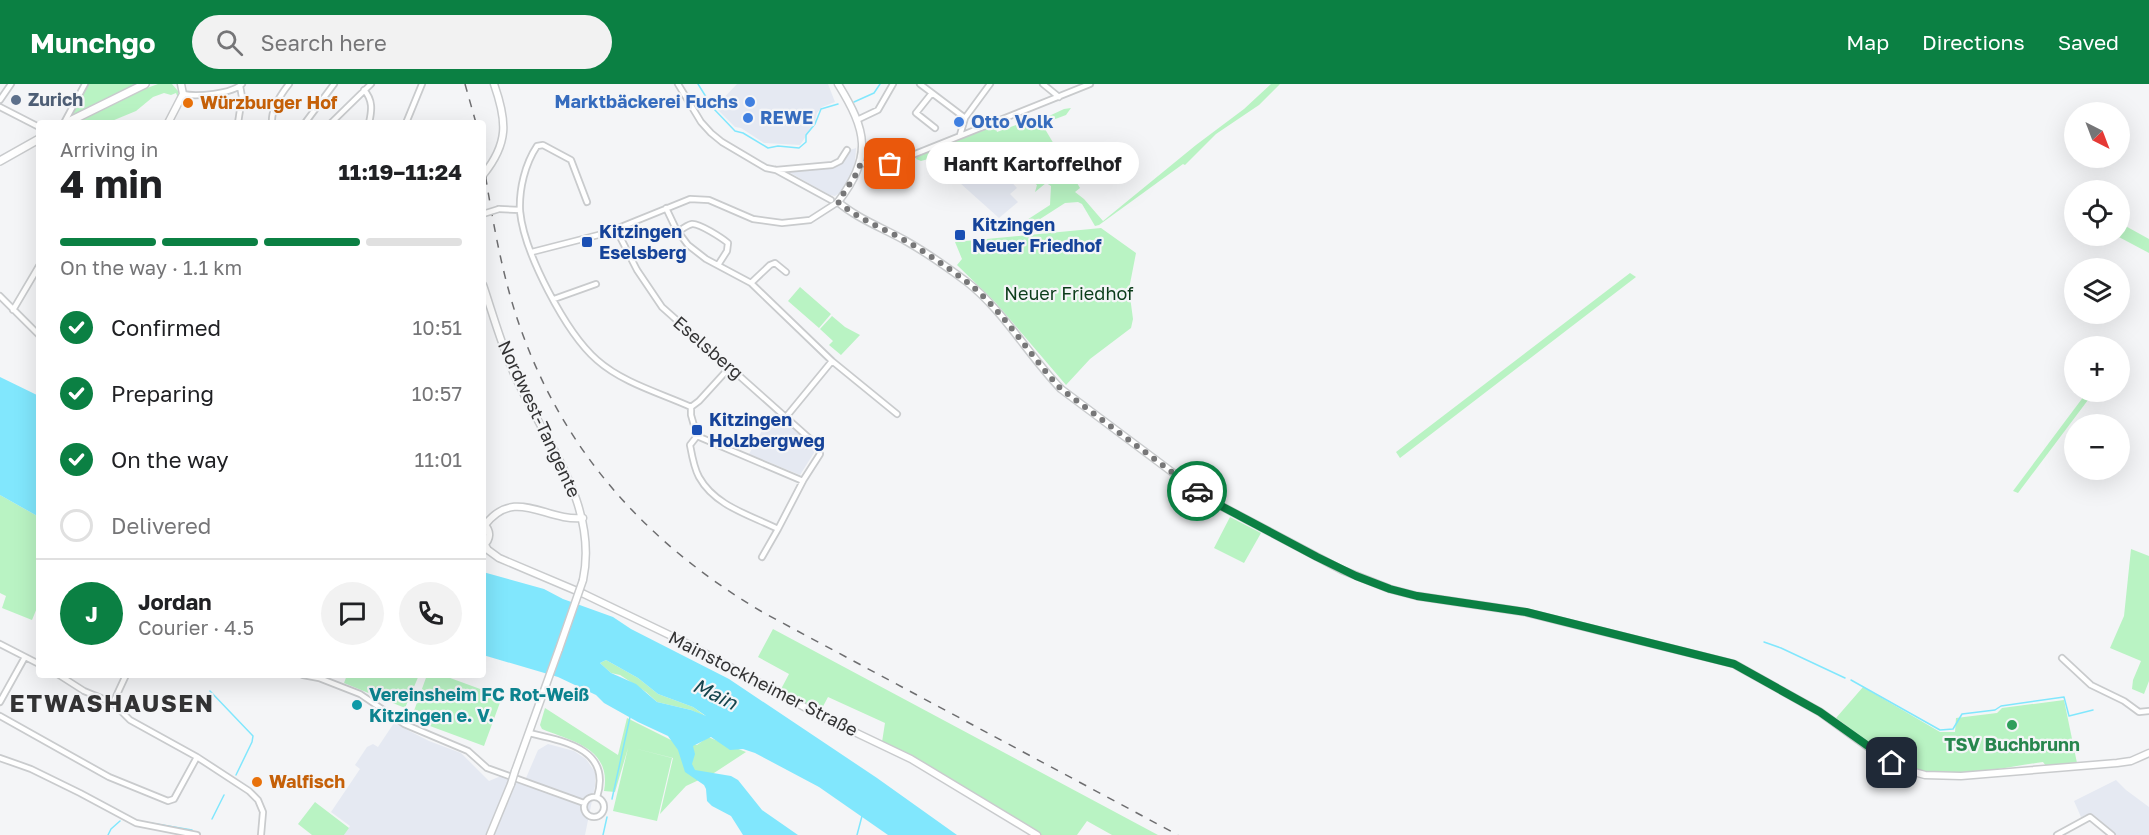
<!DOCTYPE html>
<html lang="en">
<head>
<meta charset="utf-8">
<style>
	:root { --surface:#fff; --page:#f2f2f2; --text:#202124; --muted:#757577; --line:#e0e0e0; --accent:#0b8043 }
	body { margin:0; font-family:"Golos Text",sans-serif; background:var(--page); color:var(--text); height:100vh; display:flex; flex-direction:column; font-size:22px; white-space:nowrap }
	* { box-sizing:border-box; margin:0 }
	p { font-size:20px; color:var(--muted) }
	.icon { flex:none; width:33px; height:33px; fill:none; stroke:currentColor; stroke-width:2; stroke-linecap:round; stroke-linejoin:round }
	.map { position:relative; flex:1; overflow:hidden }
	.details { position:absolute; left:36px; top:36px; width:450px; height:558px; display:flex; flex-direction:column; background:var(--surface); border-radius:6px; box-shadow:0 6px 24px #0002 }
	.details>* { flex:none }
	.needle { width:39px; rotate:138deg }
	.tools { position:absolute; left:2064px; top:18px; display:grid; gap:12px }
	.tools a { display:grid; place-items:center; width:66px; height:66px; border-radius:50%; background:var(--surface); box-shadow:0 6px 24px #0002; font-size:30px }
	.pin { position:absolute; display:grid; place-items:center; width:51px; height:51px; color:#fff; margin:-26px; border-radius:12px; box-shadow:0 3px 9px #0006 }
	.courier { position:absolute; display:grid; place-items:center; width:60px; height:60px; margin:-30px; border:4px solid #0b8043; border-radius:50%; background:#fff; color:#222; box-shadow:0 2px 8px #0007 }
	.bubble { position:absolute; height:42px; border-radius:21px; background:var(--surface); box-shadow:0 6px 24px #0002; font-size:20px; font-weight:700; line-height:42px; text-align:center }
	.summary em { font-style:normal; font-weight:700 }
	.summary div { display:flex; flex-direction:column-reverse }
	.summary { display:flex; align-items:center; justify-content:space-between; height:102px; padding:0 24px }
	h1 { font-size:39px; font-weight:700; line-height:45px }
	.bar { display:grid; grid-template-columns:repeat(4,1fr); gap:9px 6px; align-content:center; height:72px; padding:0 24px }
	.bar i { height:8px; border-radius:4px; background:var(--line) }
	.bar .current { background:var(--accent) }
	.bar p { grid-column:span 4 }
	.line { display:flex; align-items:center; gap:15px; padding:0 24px; border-top:2px solid var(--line) }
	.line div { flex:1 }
	.round { display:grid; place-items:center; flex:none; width:63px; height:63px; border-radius:32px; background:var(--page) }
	ol { padding:0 24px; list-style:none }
	li { display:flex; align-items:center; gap:18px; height:66px }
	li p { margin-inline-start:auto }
	li .icon { padding:6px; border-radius:50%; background:var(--accent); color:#fff; stroke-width:4 }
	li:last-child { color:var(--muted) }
	li i { width:33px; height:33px; border:3px solid var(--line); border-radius:50% }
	header { display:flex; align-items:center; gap:36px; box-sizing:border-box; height:84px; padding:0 30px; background:var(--accent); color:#fff }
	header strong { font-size:28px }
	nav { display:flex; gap:33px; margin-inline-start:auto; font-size:21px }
	.search { width:420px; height:54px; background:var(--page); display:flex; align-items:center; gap:15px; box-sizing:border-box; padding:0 21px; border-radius:33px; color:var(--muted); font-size:22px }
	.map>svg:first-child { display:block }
	.built { fill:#e5e9f2 }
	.green { fill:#b9f3c3 }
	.water { fill:#81e7fd; fill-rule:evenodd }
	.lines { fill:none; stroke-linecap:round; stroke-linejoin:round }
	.stream { stroke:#81e7fd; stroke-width:1.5 }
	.street-casing { stroke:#c9cbcd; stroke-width:8 }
	.secondary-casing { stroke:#c9cbcd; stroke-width:9 }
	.primary-casing { stroke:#c9cbcd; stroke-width:10 }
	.street { stroke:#fff; stroke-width:4.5 }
	.secondary { stroke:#fff; stroke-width:6 }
	.primary { stroke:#fff; stroke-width:7 }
	.rail { stroke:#6e6e70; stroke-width:1.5; stroke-dasharray:8 8; stroke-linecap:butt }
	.street-bridge-casing { stroke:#c9cbcd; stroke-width:8; stroke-linecap:butt }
	.secondary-bridge-casing { stroke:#c9cbcd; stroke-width:9; stroke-linecap:butt }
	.street-bridge { stroke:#fff; stroke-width:4.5 }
	.secondary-bridge { stroke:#fff; stroke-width:6 }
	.done { stroke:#777778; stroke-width:6; stroke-dasharray:0 10.8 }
	.route { stroke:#0b8043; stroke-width:8 }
	.service-dot { fill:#5c6f8a; stroke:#f4f5f7; stroke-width:2 }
	.shop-dot { fill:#3f7fe0; stroke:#f4f5f7; stroke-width:2 }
	.food-dot { fill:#e8710a; stroke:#f4f5f7; stroke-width:2 }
	.transit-dot { fill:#1a4fb4; stroke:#f4f5f7; stroke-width:2 }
	.culture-dot { fill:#0f9aa8; stroke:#f4f5f7; stroke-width:2 }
	.leisure-dot { fill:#2e9e5b; stroke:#f4f5f7; stroke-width:2 }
	.labels { text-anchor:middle; stroke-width:4.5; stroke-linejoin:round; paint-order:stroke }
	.service-label { font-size:18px; font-weight:bold; fill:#4e5e75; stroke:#f4f5f7; text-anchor:start }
	.shop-label { font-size:18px; font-weight:bold; fill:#366cbe; stroke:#f4f5f7; text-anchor:start }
	.food-label { font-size:18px; font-weight:bold; fill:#c56008; stroke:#f4f5f7; text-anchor:start }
	.transit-label { font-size:18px; font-weight:bold; fill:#164399; stroke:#f4f5f7; text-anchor:start }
	.park-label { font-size:18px; fill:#0b3c1a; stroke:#f4f5f7 }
	.street-label { font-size:18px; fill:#333334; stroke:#f4f5f7 }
	.culture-label { font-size:18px; font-weight:bold; fill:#0d838f; stroke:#f4f5f7; text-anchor:start }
	.leisure-label { font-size:18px; font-weight:bold; fill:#27864d; stroke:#f4f5f7 }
	.water-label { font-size:20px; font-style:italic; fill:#15444d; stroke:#f4f5f7 }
	.district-label { font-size:24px; font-weight:bold; letter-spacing:1.5px; fill:#333334; stroke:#f4f5f7 }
</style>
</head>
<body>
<header>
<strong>Munchgo</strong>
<div class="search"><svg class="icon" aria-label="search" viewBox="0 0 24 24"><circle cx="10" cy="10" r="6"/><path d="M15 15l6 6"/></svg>Search here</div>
<nav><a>Map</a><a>Directions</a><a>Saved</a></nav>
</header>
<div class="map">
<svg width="2149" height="751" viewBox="0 0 2149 751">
	<rect width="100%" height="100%" fill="#f4f5f7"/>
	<path class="built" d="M737 0H828L835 18 822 23 817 29 815 39 800 61 764 59 741 44 735 43 715 23Z
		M856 64 855 78 850 95 841 108 835 112 830 111 785 86 832 83 841 79 847 73 850 66Z
		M972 64 984 68 1017 104 1010 110 1018 118 999 134 951 91 939 78Z
		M776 328 817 364 800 391 749 370 763 345Z
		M394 639 429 657 461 669 489 697 501 692 523 701 538 666 548 660 574 667 586 675 595 688V702L585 751H344L350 742 331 728 360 685 355 681 367 663 373 660 378 663Z
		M2116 696 2126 706 2149 723V751H2117L2090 730 2081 733 2074 717Z"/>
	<path class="green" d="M87 0H136L73 31 74 24Z
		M158 0H172L178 7V14L176 9 171 11 164 9 153 13 136 27 107 39H76L133 9Z
		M1271 0H1280L1259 21 1216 50 1185 81 1183 80 1099 141 1095 142 1082 120 1078 118 1065 119 1023 146 1010 147 1050 121 1051 102 1046 99 1035 108 1037 101 1033 98 1019 100 1001 82 1002 74 999 68 990 67 987 63 984 65 972 63 921 77 916 75 919 70 995 42 997 48 1019 40 1034 39 1064 25 1071 24 1066 31 1042 40 1080 104 1075 108 1084 115 1103 137 1196 61 1244 25Z
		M2120 139 2149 155V169L2117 152H2120Z
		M1101 144 1136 169 1129 205 1133 235 1131 244 1090 275 1066 301 996 219 957 181 962 175 955 158Z
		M1630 189 1636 193 1400 374 1396 368Z
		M800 203 831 230 819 244 788 217Z
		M832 232 845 243 860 251 841 271 829 261 833 257 820 245Z
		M2087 308H2094L2018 409 2013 407Z
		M0 411 39 433V519L32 536 2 524 6 512 0 509Z
		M1230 433 1261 449 1244 479 1214 464Z
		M2131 465 2149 472V597L2144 610 2132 605 2133 596 2141 577 2110 564 2124 532Z
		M773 545 1158 751H1112L1087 737 1077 751H1040L882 658 885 639 828 613 820 628 780 607 789 590 758 573Z
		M606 576 638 594 658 610 693 623 708 634 691 626 657 618 646 608 620 591 611 589 600 579Z
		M347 591H419L405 624 344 599Z
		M427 591H442L502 613 484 662 411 635Z
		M1863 603 1940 648H1955L1956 634 1997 629 2002 624 2064 616 2077 679 2046 682 2043 678C2000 684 1947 698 1905 682 1881 672 1858 650 1836 634Z
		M545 624 618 671 627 634 671 656 697 661 708 653 746 668 714 689 686 702 660 730 673 674 633 664 672 674 657 737 613 727 628 664 615 708 604 707C612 664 571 657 542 645L540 641Z
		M315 718 349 744 344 751H312L298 740Z"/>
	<path class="water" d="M0 293 39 312V433L0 411Z
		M483 488 544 505 563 515 613 533 631 545 729 595 877 694 957 751H888L819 703 755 669 743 665 730 666 711 653 693 662 695 670 692 680 695 686 731 692 738 696 762 726 798 751H743L731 732 712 722 707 717 706 705 704 701 685 688 678 666 668 652 638 638 604 619 596 611 558 593 483 571ZM606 576 638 594 658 610 693 623 706 632 691 626 657 618 636 600 611 589 600 579Z"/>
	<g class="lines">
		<path class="stream" d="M698 0 713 24 735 47 743 49 768 64 778 62 799 64 806 58V51L815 40 821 25 838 20
			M854 18 874 9 880 0
			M1764 558 1781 564 1845 594
			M1851 596 1940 646 1953 645 1962 630 1995 626 2001 622 2064 613 2069 632 2093 626
			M210 607 253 652 252 658 236 691
			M612 715 630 633
			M212 735 224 711
			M138 737 192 746
			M108 751 111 745 120 737
			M603 751 607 733
			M857 751 862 732"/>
		<g class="street-casing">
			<path id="street" d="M678 0 701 38 711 49 722 58 766 84 776 86 832 81 840 77 847 66
				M920 0 932 9 916 29 935 44
				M1043 0 1059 13
				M364 6C373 16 372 26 369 39
				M932 9 965 34
				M183 10C196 13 232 10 242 0
				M0 16 11 0
				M0 23 39 43
				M857 36 878 26 893 0
				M64 39 85 0
				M238 39 242 13 240 2
				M272 39C271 26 281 10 289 0
				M305 39 334 0
				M331 39 371 0
				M406 39 422 0
				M960 51 965 34 990 0
				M861 79 878 82 890 80 1090 0
				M776 86 831 116
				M587 118 571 76 543 61 537 62C525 80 519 105 520 127 524 169 566 249 597 276 623 299 660 309 691 323V331L697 352
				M666 124 676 145 688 161 706 175 751 199 832 277 897 330
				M499 125 520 126
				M616 145 637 186 662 223 818 362 820 370 804 395 778 445C750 431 715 422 699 393 694 384 692 372 690 361L697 352
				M678 148C682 145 687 141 692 140 699 139 722 154 728 159L727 167 718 181
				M532 168 606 149 690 115 709 116 753 135 782 139 810 136 838 118
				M751 199 770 181 775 179 786 188
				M0 212 39 251
				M554 215 596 200
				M13 226 39 182
				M691 323 699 317 730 283
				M786 333 832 277
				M697 352 803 397
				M762 473 778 445
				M0 560 39 580
				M2062 574 2091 601 2124 617 2139 628 2149 627
				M59 591 84 607 113 619 130 636 197 673 249 707 258 716 263 728 261 751
				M303 591 319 594 360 610 404 640 468 667 487 684 584 719
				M0 618 25 573
				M113 619 126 591
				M0 632 109 693 168 717 174 715 197 673
				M529 649C564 657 612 665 597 713
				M0 674 31 685 80 709 136 739 197 751
				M584 723a10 10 0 1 1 20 0a10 10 0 1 1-20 0Z
				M2057 751 2090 733 2112 751"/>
		</g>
		<g class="secondary-casing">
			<path id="secondary" d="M838 0C867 47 873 72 838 118 858 135 883 144 906 157 927 169 947 183 967 198 1003 226 1029 272 1061 305L1192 403 1223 423 1342 486 1390 505 1417 512 1525 528 1734 580 1820 628 1882 673 1903 685 1925 691 1961 692 2117 679 2131 677 2149 669
				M168 39 183 10 181 0
				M483 91C509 59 507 37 494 0
				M483 201C493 231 502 263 515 292 544 356 599 421 583 496
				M485 441C515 402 546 438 583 434
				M485 461 488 466 499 474 584 510 682 557 821 632 911 675 1037 751
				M483 462C491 455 491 447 484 440
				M515 687 559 565
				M490 751 511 700"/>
		</g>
		<g class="primary-casing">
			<path id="primary" d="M66 39 145 0
				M0 77 39 55"/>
		</g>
		<use href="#street" class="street"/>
		<use href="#secondary" class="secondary"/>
		<use href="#primary" class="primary"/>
		<path class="rail" d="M465 0 476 39
			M483 77C493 138 503 201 526 259 572 378 655 465 764 529L1178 751"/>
		<g class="street-bridge-casing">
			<path id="street-bridge" d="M483 130 499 125"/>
		</g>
		<g class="secondary-bridge-casing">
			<path id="secondary-bridge" d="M559 565 583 496
				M511 700 515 687"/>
		</g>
		<use href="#street-bridge" class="street-bridge"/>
		<use href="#secondary-bridge" class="secondary-bridge"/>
	</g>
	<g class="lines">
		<path class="done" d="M890 80 878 82 861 79 855 92 838 118C858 135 883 144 906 157 927 169 947 183 967 198 1003 226 1029 271 1061 305L1197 407"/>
		<path class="route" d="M1197 407 1223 423 1317 473 1356 492 1390 505 1417 512 1526 528 1734 580 1820 628 1892 679"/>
	</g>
	<circle class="service-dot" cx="16" cy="16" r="6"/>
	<g class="shop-dot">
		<circle cx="750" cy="18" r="6"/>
		<circle cx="748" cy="34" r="6"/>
		<circle cx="959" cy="38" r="6"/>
	</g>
	<g class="food-dot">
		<circle cx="188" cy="19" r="6"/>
		<circle cx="257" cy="698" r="6"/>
	</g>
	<g class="transit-dot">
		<rect x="954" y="145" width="12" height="12" rx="3"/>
		<rect x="581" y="152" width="12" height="12" rx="3"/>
		<rect x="691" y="340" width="12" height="12" rx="3"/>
	</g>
	<circle class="culture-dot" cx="357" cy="621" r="6"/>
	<circle class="leisure-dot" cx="2012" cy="641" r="6"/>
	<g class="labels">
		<g class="service-label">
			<text x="28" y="22">Zurich</text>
		</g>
		<g class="shop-label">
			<text x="738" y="24" text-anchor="end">Marktbäckerei Fuchs</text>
			<text x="760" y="40">REWE</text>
			<text x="971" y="44">Otto Volk</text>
		</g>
		<g class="food-label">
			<text x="200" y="25">Würzburger Hof</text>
			<text x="269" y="704">Walfisch</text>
		</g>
		<g class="transit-label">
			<text x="972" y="147">Kitzingen<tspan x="972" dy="21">Neuer Friedhof</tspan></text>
			<text x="599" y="154">Kitzingen<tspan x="599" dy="21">Eselsberg</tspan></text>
			<text x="709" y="342">Kitzingen<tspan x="709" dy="21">Holzbergweg</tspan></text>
		</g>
		<g class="park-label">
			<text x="1069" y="216">Neuer Friedhof</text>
		</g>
		<g class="street-label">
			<text transform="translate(708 264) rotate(41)" y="6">Eselsberg</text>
			<text transform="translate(539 335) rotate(65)" y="6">Nordwest-Tangente</text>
			<text transform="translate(763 600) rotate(27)" y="6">Mainstockheimer Straße</text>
		</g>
		<g class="culture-label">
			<text x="369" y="617">Vereinsheim FC Rot-Weiß<tspan x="369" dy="21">Kitzingen e. V.</tspan></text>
		</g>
		<g class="leisure-label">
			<text x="2012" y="667">TSV Buchbrunn</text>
		</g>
		<g class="water-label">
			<text transform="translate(715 610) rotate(26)" y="7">Main</text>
		</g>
		<g class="district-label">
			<text x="112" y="628">ETWASHAUSEN</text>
		</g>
	</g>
</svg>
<div class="tools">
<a><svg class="needle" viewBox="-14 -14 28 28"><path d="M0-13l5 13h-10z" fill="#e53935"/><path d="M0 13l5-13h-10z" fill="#757577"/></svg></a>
<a><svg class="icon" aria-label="locate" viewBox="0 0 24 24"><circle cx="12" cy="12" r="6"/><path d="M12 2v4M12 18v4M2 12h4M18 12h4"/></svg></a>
<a><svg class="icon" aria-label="layers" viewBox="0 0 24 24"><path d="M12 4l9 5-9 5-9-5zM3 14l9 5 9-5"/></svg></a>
<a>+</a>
<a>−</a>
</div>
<div class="pin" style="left:890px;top:80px;background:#ea580c"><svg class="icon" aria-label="bag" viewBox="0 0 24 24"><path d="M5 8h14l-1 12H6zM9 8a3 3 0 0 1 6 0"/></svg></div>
<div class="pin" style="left:1892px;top:679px;background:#1f2937"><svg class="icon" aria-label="home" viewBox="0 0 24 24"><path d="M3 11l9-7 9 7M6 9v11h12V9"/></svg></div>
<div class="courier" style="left:1197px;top:407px"><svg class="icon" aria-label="car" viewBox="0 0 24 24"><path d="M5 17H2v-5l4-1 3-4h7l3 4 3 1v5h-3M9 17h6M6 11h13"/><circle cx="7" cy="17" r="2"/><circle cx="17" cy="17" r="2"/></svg></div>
<div class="bubble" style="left:926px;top:58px;width:213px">Hanft Kartoffelhof</div>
<section class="details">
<div class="summary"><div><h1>4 min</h1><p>Arriving in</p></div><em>11:19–11:24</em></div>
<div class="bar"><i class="current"></i><i class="current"></i><i class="current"></i><i></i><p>On the way · 1.1 km</p></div>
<ol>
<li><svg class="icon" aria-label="check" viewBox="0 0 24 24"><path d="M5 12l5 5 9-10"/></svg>Confirmed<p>10:51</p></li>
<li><svg class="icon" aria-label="check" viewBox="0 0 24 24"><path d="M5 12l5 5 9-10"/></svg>Preparing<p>10:57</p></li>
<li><svg class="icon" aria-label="check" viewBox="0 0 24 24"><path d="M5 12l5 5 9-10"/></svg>On the way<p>11:01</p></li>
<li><i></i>Delivered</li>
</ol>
<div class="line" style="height:108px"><b class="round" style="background:var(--accent);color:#fff">J</b><div><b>Jordan</b><p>Courier · 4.5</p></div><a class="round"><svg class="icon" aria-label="chat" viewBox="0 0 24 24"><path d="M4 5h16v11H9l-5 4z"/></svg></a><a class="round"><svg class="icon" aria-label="phone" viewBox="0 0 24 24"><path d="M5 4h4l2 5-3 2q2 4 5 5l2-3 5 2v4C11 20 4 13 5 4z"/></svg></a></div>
</section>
</div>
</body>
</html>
